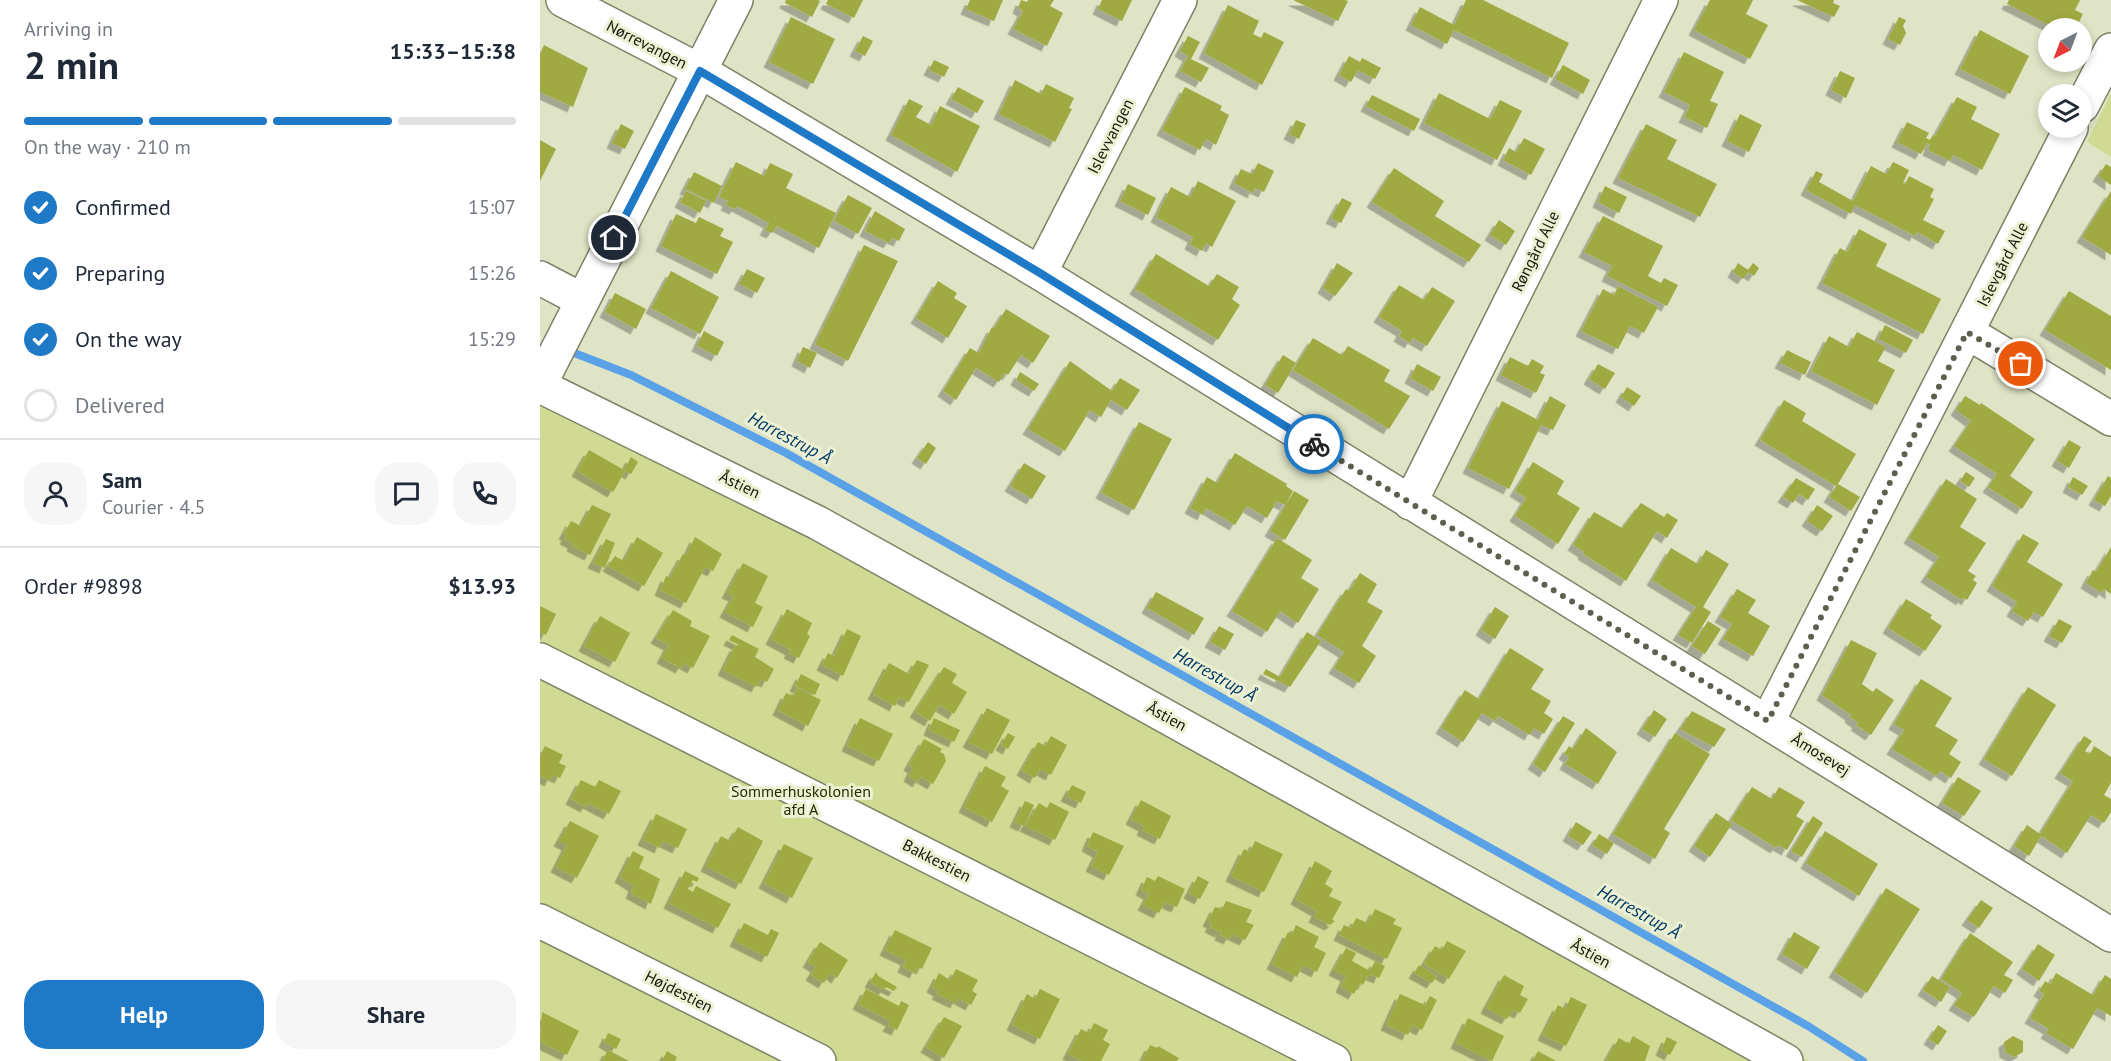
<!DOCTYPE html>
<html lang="en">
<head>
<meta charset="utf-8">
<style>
	:root { --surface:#fff; --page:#f6f6f7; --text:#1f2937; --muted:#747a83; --line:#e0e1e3; --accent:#1e79c6 }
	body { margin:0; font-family:"PT Sans",sans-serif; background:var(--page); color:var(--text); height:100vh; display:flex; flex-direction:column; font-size:22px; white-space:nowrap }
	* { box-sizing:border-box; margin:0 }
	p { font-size:20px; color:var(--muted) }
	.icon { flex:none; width:33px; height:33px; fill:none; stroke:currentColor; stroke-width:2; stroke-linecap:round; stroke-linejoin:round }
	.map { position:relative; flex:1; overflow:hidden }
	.drawer { display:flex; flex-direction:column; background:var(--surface); width:540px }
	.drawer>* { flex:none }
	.needle { width:39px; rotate:222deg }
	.fabs { position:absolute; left:1498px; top:18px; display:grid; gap:12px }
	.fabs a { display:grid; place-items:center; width:54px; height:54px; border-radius:50%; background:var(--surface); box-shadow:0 3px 9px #0003; font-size:30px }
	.pin { position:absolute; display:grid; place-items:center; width:51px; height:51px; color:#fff; margin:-26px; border:3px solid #fff; border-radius:50%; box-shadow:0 2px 6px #0007 }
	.courier { position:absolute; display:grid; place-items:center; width:60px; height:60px; margin:-30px; border:4px solid #1e79c6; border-radius:50%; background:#fff; color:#222; box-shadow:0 2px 8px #0007 }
	.headline em { font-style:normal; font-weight:700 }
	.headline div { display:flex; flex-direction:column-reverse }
	.headline { display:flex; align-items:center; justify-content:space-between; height:102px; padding:0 24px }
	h1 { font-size:39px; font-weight:700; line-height:45px }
	.bar { display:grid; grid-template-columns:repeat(4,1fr); gap:9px 6px; align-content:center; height:72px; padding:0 24px }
	.bar i { height:8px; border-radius:4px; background:var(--line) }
	.bar .on { background:var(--accent) }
	.bar p { grid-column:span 4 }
	.line { display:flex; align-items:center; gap:15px; padding:0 24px; border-top:2px solid var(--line) }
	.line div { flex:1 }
	.round { display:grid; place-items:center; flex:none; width:63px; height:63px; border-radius:24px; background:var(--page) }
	ol { padding:0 24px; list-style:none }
	li { display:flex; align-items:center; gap:18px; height:66px }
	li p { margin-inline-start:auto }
	li .icon { padding:6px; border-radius:50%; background:var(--accent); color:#fff; stroke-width:4 }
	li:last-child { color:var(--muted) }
	li i { width:33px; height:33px; border:3px solid var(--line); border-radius:50% }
	.primary-button { display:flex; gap:12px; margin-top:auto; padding:12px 24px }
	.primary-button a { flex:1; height:69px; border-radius:24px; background:var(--accent); color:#fff; font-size:24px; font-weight:700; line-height:69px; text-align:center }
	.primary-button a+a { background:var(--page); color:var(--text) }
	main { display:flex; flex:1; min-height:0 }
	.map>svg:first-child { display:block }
	.green { fill:#d1da93 }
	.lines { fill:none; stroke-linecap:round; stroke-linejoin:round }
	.stream { stroke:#59a2e8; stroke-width:8 }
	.building { fill:#a0aa42; filter:url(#shadow) }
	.minor-casing { stroke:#7e8267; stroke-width:36 }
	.minor { stroke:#fff; stroke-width:33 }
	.done { stroke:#5d604e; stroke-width:6; stroke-dasharray:0 10.8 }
	.route { stroke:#1e79c6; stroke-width:8 }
	.labels { text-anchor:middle; stroke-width:6; stroke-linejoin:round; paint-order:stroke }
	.street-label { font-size:16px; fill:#17190e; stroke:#ecf1d3 }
	.park-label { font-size:16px; fill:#292c00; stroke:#ecf1d3 }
	.water-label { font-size:18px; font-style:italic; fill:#013a67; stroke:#ecf1d3 }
</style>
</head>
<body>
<main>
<section class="drawer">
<div class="headline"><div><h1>2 min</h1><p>Arriving in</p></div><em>15:33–15:38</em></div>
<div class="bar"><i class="on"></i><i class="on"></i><i class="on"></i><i></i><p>On the way · 210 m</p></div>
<ol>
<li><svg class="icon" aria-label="check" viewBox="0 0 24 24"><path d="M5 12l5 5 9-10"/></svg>Confirmed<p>15:07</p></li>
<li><svg class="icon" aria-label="check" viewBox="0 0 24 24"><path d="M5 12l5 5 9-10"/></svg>Preparing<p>15:26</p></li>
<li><svg class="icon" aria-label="check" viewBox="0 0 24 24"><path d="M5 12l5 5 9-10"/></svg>On the way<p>15:29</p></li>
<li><i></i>Delivered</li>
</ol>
<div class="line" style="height:108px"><a class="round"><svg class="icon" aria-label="person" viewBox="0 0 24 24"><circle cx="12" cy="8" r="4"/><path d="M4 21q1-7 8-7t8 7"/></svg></a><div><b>Sam</b><p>Courier · 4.5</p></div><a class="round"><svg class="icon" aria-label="chat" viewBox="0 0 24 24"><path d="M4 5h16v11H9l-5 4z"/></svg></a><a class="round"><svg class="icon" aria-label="phone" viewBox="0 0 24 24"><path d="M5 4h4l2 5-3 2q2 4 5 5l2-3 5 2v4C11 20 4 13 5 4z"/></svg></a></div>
<div class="line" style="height:78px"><div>Order #9898</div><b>$13.93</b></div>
<div class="primary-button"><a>Help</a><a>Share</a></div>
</section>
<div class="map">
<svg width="1571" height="1061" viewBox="0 0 1571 1061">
	<defs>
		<filter id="shadow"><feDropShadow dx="-5.5" dy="5.5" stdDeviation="0" flood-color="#0004"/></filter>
	</defs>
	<rect width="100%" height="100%" fill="#dfe4c6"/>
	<path class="green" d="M1571 93V157L1547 142Z
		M0 373 434 595 1269 1061H0Z"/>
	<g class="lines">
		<path class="stream" d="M24 349 91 375 246 453 1268 1026 1323 1061"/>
	</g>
	<path class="building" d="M246 0H278L280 1 272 17 245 3Z
		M288 0H323L314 18 286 4Z
		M430 0H463L454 21 426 9Z
		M481 0 487 2 488 0H514L510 6 523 13 507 46 473 29 483 11 478 8Z
		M562 0H592L582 21 558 9Z
		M753 0H805L808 1 798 21Z
		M926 0H943L1029 43 1012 78 914 30 907 44 871 25 880 7 914 25Z
		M1170 0H1213L1206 14 1228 25 1210 59 1154 30Z
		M1257 0H1294L1293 3 1300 6 1294 17Z
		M1469 0H1540L1535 10 1543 14 1536 28H1515L1467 4Z
		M688 5 719 21 713 34 721 38 724 32 744 42 722 85 664 53Z
		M251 17 295 39 273 84 229 62Z
		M1359 17 1366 20 1363 26 1366 33 1360 45 1348 39Z
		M1440 30 1489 56 1470 94 1420 69Z
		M323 36 333 41 325 56 315 51Z
		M648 36 660 42 651 59 669 68 661 82 640 71 648 56 640 51Z
		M4 45 48 68 33 107 0 92V54Z
		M1144 52 1184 72 1170 101 1178 104 1167 128 1144 117 1150 105 1124 92Z
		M809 56 820 62 822 58 841 68 835 79 818 70 811 82 799 75Z
		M394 60 409 67 404 77 389 70Z
		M1023 65 1050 80 1043 94 1015 79Z
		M1300 71 1315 78 1306 98 1291 90Z
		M475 80 501 94 506 84 534 98 529 108 532 109 515 142 459 114Z
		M418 87 444 101 437 113 411 99Z
		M645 87 682 106 680 110 689 115 676 145 666 139 660 150 622 130Z
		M899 93 950 119 960 100 982 111 957 160 884 123Z
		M832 95 880 119 874 131 826 106Z
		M1417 97 1437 107 1431 119 1460 134 1442 170 1413 155 1410 161 1388 150 1390 145 1387 143 1381 154 1357 142 1367 122 1389 133 1386 138 1390 140 1393 135 1395 136Z
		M369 99 383 106 376 117 391 125 400 106 440 126 417 172 351 135Z
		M1200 114 1222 125 1209 152 1187 141Z
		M756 120 766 124 759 139 749 134Z
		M81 124 94 131 85 149 72 143Z
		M1106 124 1137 140 1127 159 1177 184 1160 217 1078 178Z
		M984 138 1005 149 991 175 963 160 969 148 976 152Z
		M0 140 16 149 0 181Z
		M196 162 224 176 230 163 253 174 246 188 296 213 279 248 237 226 232 233 225 230 229 223 197 206 195 209 186 205 188 201 179 197Z
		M1353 162 1369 170 1363 183 1365 184 1369 176 1394 189 1390 197 1394 199 1383 220 1405 231 1398 244 1377 232 1375 236 1315 205 1311 214 1266 190 1276 171 1283 174 1279 182 1313 201 1331 166 1346 174Z
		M718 163 734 171 724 192 715 188 713 193 694 183 701 169 712 174Z
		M1566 164 1571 167V185L1558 176Z
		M854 168 904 201 895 216 941 245 929 262 832 202Z
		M154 172 182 186 174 203 145 189Z
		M658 181 696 201 672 247 666 243 662 251 650 244 653 237 616 217 631 187 650 197Z
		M588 184 616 198 608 215 580 201Z
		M1065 186 1087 197 1079 213 1058 202Z
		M146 191 166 201 160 213 140 202Z
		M1571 191V255L1542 237Z
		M308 195 332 208 318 234 294 221Z
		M802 198 812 203 801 223 791 218Z
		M335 211 365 229 359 241 352 238 349 243 325 231Z
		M136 214 156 223 159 217 184 229 180 236 193 242 177 274 121 246Z
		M1063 216 1123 246 1108 276 1121 283 1124 278 1138 285 1127 306 1067 276 1072 266 1044 252Z
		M959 220 975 231 966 245 950 235Z
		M1319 229 1347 244 1336 266 1401 299 1383 334 1282 283 1300 248 1307 252Z
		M324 245 358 261 308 361 275 344Z
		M616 254 669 286 677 274 699 287 692 299 700 305 678 340 595 289Z
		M797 263 813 273 795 296 783 288Z
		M1198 263 1208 270 1213 263 1219 268 1214 276 1208 272 1203 279 1193 272Z
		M207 269 225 278 217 293 199 284Z
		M131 271 179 297 160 334 111 308Z
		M398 281 417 293 414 298 427 306 408 338 376 318Z
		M859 285 884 300 892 287 915 301 887 346 873 338 870 343 859 336 862 331 839 317Z
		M1078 286 1118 307 1104 333 1090 326 1078 349 1041 331 1063 289 1074 295Z
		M1529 291 1571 316V370L1505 330Z
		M75 293 106 309 96 329 65 312Z
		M466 309 510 336 493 363 481 355 468 375 465 373 459 382 436 368 416 400 403 391 430 348 439 353 452 327 454 328Z
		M1345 325 1373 340 1366 353 1338 339Z
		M164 331 184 342 177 356 157 346Z
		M1317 332 1346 347 1338 361 1355 370 1337 405 1271 371 1289 336 1309 347Z
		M773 338 802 355 808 346 850 370 844 381 870 396 849 429 753 370Z
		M263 347 277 353 270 368 257 361Z
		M1247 350 1271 362 1265 375 1240 363Z
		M743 355 756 363 738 393 725 385Z
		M970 357 988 366 992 359 1004 366 1000 373 1005 375 996 393 961 375Z
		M530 361 572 391 580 378 600 390 587 410 571 400 561 417 550 410 525 451 488 429Z
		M877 364 901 377 893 391 870 378Z
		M1058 364 1075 373 1065 389 1049 379Z
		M480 372 499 384 494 391 476 380Z
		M1087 387 1101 396 1094 406 1081 397Z
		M1010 396 1026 405 1013 430 1001 425 969 489 928 468 962 401 998 420Z
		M1425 396 1440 405 1441 403 1495 439 1470 476 1493 492 1482 509 1448 487 1457 474 1414 446 1431 421 1416 410Z
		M1244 400 1266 413 1262 421 1316 454 1298 484 1320 497 1311 511 1289 497 1296 486 1220 440Z
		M599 422 632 439 594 510 561 493Z
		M1529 440 1541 447 1529 468 1517 461Z
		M388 442 396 448 386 464 377 458Z
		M49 450 84 470 91 457 98 462 91 474 85 471 73 492 37 471Z
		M695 453 747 484 746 486 753 491 745 505 737 501 727 518 707 506 695 525 666 508 663 515 650 508 667 477 677 483Z
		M993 462 1024 481 1017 494 1040 508 1018 544 975 516 986 498 975 491Z
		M484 463 506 476 492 499 470 486Z
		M1426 472 1435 478 1429 487 1420 481Z
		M1568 476 1571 478V496L1565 506 1554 500Z
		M1533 477 1548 486 1542 495 1528 487Z
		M1256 478 1275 489 1268 500 1259 494 1253 503 1243 497Z
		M1406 479 1437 499 1420 527 1446 543 1428 571 1436 576 1433 580 1437 583 1427 600 1423 597 1422 600 1386 577 1399 557 1369 538Z
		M754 491 769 500 745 540 730 531Z
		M1101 503 1124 517 1127 513 1138 520 1127 538 1117 531 1086 581 1043 554 1044 552 1033 545 1054 512 1082 528Z
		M52 505 71 514 50 555 32 546 33 543 25 539 27 535 24 534 31 521 41 526Z
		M1277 505 1293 516 1282 531 1267 521Z
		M1483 534 1499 543 1487 562 1523 584 1503 617 1494 612 1488 621 1472 611 1477 602 1452 586Z
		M97 537 123 553 104 586 68 566 75 556 84 561Z
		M155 537 182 554 173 571 165 567 146 603 120 590 126 576 130 578 143 554 146 556Z
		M737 538 772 560 761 578 779 589 758 623 740 611 727 632 692 611Z
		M66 539 75 543 65 568 53 563Z
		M1571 547V594L1564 589 1562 593 1546 583 1553 570 1556 572Z
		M1131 548 1158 564 1166 550 1189 564 1163 607 1171 612 1152 643 1138 635 1156 607 1112 580Z
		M203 563 228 576 215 603 223 607 213 627 185 612 194 596 187 593Z
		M820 573 837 584 827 602 843 611 822 646 836 656 819 683 794 668 804 652 777 635 806 589 809 591Z
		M1197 589 1216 600 1208 613 1230 626 1213 656 1183 639 1192 624 1180 617Z
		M616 592 664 618 654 635 607 608Z
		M1366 599 1392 615 1390 618 1402 626 1385 651 1348 628Z
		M0 606 16 614 6 635 0 632Z
		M955 607 969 616 955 639 941 630Z
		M247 609 272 623 267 634 270 636 259 658 249 653 251 650 231 639Z
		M133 610 152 621 150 626 170 636 153 668 144 663 141 668 122 658 129 645 116 638Z
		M60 616 90 633 75 662 44 646Z
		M1519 619 1532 626 1522 643 1509 636Z
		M1168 621 1181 629 1165 654 1152 646Z
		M679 626 694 634 685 650 670 642Z
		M307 629 321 636 303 676 282 665 288 653 294 656Z
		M767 632 781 641 750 687 723 674 726 669 740 677Z
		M192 635 219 649 215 657 234 669 227 682 221 679 217 687 183 670 195 646 199 645 189 640Z
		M1311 640 1337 653 1322 684 1333 692 1336 688 1354 700 1331 735 1316 725 1318 723 1310 717 1311 715 1282 695Z
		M970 648 1004 669 991 689 1011 701 1004 713 1013 719 1004 734 994 728 990 735 958 716 955 721 942 713 923 742 901 728 925 690 939 699Z
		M377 660 389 665 369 702 359 697 355 706 333 694 349 663 369 674Z
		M404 667 417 674 412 683 427 692 414 714 399 705 390 721 375 712Z
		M261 674 280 684 275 695 255 686Z
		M1381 679 1412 698 1395 726 1418 740 1409 754 1421 762 1411 778 1400 771 1396 776 1352 749 1364 730 1354 724Z
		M1488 687 1516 705 1472 776 1444 759Z
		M257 688 281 700 268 726 238 710 246 693 253 696Z
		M447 708 470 720 452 754 428 742Z
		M1114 710 1127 719 1115 737 1102 729Z
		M1152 711 1186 729 1174 747 1140 729Z
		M1023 716 1035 723 1005 772 993 764Z
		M320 718 353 734 339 761 307 746Z
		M394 718 420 730 414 742 389 730Z
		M1046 728 1077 752 1058 784 1025 764 1029 757 1024 754 1029 746 1033 749Z
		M468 733 475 737 468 749 461 745Z
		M1135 733 1170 754 1124 829 1130 833 1115 859 1073 834Z
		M511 736 527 745 511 775 500 769 495 778 482 770 498 742 505 746Z
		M1544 736 1552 741 1545 751 1550 754 1554 746 1571 757V783L1564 795 1571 799V812L1564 823 1551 815 1527 853 1501 836 1489 856 1474 846 1487 825 1500 834 1533 781 1520 773Z
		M384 739 402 749 400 752 404 754 406 761 393 784 381 777 378 782 369 776 373 768 369 765Z
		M5 746 23 755 19 763 26 766 20 778 13 775 10 781 0 776V756Z
		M445 766 466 777 461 786 469 791 452 822 424 807Z
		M1418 777 1441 791 1424 816 1402 803Z
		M41 780 55 787 59 780 81 791 69 814 48 803 46 807 31 799Z
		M532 785 546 792 541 803 526 796Z
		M1212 787 1232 799 1239 787 1265 802 1256 816 1264 821 1247 850 1238 845 1236 848 1191 820Z
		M601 800 631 816 620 839 602 830 604 826 591 819Z
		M485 801 494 805 484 826 475 822Z
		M510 802 529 812 515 840 485 826 499 803 507 808Z
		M1176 813 1192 824 1170 857 1154 846Z
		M116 814 147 829 138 848 123 841 120 848 103 840Z
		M1273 816 1283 823 1262 857 1251 851Z
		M30 821 59 836 37 878 16 867 27 845 19 841Z
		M1036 822 1052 832 1043 845 1028 836Z
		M198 827 223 841 201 884 166 866 181 836 190 841Z
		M1285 831 1338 864 1319 896 1266 863Z
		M553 832 584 846 569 875 551 866 558 852 547 846Z
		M1059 834 1074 843 1067 854 1052 845Z
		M715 841 743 854 724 892 691 876 704 849 710 852Z
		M244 844 273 858 252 898 224 883Z
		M93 851 104 857 99 868 120 879 111 904 91 893 94 886 80 877Z
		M775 861 792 871 785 884 793 889 789 896 802 902 792 920 795 921 790 925 774 917 777 911 756 899Z
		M145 871 159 878 157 882 153 880 148 889 153 892 156 886 191 904 178 928 129 903Z
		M618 876 645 889 637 907 625 902 619 913 603 905 609 894 601 890 607 877 615 881Z
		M658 876 669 882 660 899 649 893Z
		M1346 888 1380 909 1327 993 1294 972Z
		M1441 900 1453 908 1439 928 1427 920Z
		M686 901 712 910 706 922 714 925 705 940 692 934 689 939 680 935 682 929 680 932 670 927 672 923 668 921 675 907 682 909Z
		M835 909 856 919 853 924 862 928 847 959 799 935 804 925 811 928 816 918 828 923Z
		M204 923 228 935 231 929 239 933 227 957 195 941Z
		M756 925 779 937 774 947 786 953 777 972 763 965 757 977 732 964 748 932 752 934Z
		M355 930 392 948 382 969 378 967 375 973 363 967 366 960 345 950Z
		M1254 932 1280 947 1267 969 1242 954Z
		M1430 933 1473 962 1464 975 1473 980 1465 993 1454 986 1434 1017 1414 1005 1422 993 1401 979Z
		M907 941 926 951 909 979 884 964 895 946 902 950Z
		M280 942 308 960 297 978 290 973 284 983 271 975 276 967 268 962Z
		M1498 944 1515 955 1499 981 1482 969Z
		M806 948 816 953 812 961 830 971 835 961 845 966 839 978 829 974 823 985 820 983 814 994 801 987 806 976 794 970Z
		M879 965 897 976 892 983 874 973Z
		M416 969 438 980 432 991 437 994 431 1005 418 998 416 1003 397 994 399 991 392 987 399 973 410 980Z
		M336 972 338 976 357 987 354 991 346 987 344 990 330 982Z
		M1516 973 1553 995 1565 975 1571 979V1016L1557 1008 1533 1049 1506 1033 1509 1029 1490 1018 1504 994 1499 991 1505 981 1510 984Z
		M964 975 984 986 980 995 988 999 980 1013 973 1010 967 1019 946 1008Z
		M1392 976 1410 987 1401 1002 1383 990Z
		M326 989 359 1006 361 1001 369 1005 357 1030 348 1026 351 1021 318 1004Z
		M500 989 520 999 500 1039 472 1025 487 994 495 999Z
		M860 994 885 1005 890 996 897 1000 882 1030 872 1025 868 1035 846 1025Z
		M1031 997 1047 1005 1026 1046 1003 1035 1018 1005 1025 1009Z
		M2 1012 39 1031 27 1055 0 1042Z
		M404 1017 422 1026 404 1058 386 1047Z
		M928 1018 964 1036 952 1061 916 1043Z
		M554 1023 568 1030 563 1040 570 1044 561 1061H542L528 1054 541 1029 549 1033Z
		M1398 1025 1407 1031 1398 1045 1389 1039Z
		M68 1033 81 1039 76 1049 64 1042Z
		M1093 1036 1110 1046 1105 1061H1066L1079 1038 1089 1044Z
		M1473 1036 1483 1041V1052L1474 1057 1465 1052 1464 1042Z
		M1127 1037 1137 1042 1130 1055 1121 1050Z
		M610 1045 617 1048 618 1046 639 1058 637 1061H602Z
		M68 1050 89 1061H62Z
		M127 1051 137 1057 135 1061H122Z
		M998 1051 1016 1061H992Z"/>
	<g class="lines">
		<g class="minor-casing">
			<path id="minor" d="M23 0 160 71 500 273 1571 935
				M1542 106 1571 50
				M500 273 640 0
				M0 278 42 300
				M1427 332 1571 419
				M0 384 196 0
				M0 386 278 523 1246 1061
				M870 503 1121 0
				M0 660 794 1061
				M1228 721 1531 128
				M0 921 279 1061"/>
		</g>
		<use href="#minor" class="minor"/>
	</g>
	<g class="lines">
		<path class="done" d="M774 444 1228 721 1427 332 1481 364"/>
		<path class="route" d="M74 238 160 71 500 273 774 444"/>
	</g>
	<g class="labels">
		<g class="street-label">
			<text transform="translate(107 44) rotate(27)" y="6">Nørrevangen</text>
			<text transform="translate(570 136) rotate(-63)" y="6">Islevvangen</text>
			<text transform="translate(995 251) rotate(-64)" y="6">Røngård Alle</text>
			<text transform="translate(1462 264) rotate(-63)" y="6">Islevgård Alle</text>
			<text transform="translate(200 484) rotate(26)" y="6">Åstien</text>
			<text transform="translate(627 716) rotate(29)" y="6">Åstien</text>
			<text transform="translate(1281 754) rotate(32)" y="6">Åmosevej</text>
			<text transform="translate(397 860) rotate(27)" y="6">Bakkestien</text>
			<text transform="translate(1051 953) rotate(29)" y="6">Åstien</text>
			<text transform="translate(139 991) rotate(27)" y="6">Højdestien</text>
		</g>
		<g class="park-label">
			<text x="261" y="797">Sommerhuskolonien<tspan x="261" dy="18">afd A</tspan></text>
		</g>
		<g class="water-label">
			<text transform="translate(250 438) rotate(28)" y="6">Harrestrup Å</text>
			<text transform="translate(675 675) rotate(29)" y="6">Harrestrup Å</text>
			<text transform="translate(1099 912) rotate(29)" y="6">Harrestrup Å</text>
		</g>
	</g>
</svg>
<div class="fabs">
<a><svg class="needle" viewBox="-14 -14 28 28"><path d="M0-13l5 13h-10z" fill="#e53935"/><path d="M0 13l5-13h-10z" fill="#747a83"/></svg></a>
<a><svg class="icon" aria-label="layers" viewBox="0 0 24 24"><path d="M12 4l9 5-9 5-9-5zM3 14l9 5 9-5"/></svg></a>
</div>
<div class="pin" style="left:1481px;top:364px;background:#ea580c"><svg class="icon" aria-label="bag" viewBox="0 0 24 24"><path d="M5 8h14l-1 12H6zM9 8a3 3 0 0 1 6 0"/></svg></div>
<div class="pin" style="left:74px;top:238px;background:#1f2937"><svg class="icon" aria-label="home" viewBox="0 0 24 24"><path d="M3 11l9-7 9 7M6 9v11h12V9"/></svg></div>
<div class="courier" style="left:774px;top:444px"><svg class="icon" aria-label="bike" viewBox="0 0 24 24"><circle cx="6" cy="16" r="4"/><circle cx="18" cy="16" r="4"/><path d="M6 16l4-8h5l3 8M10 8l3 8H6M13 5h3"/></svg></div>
</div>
</main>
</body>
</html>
